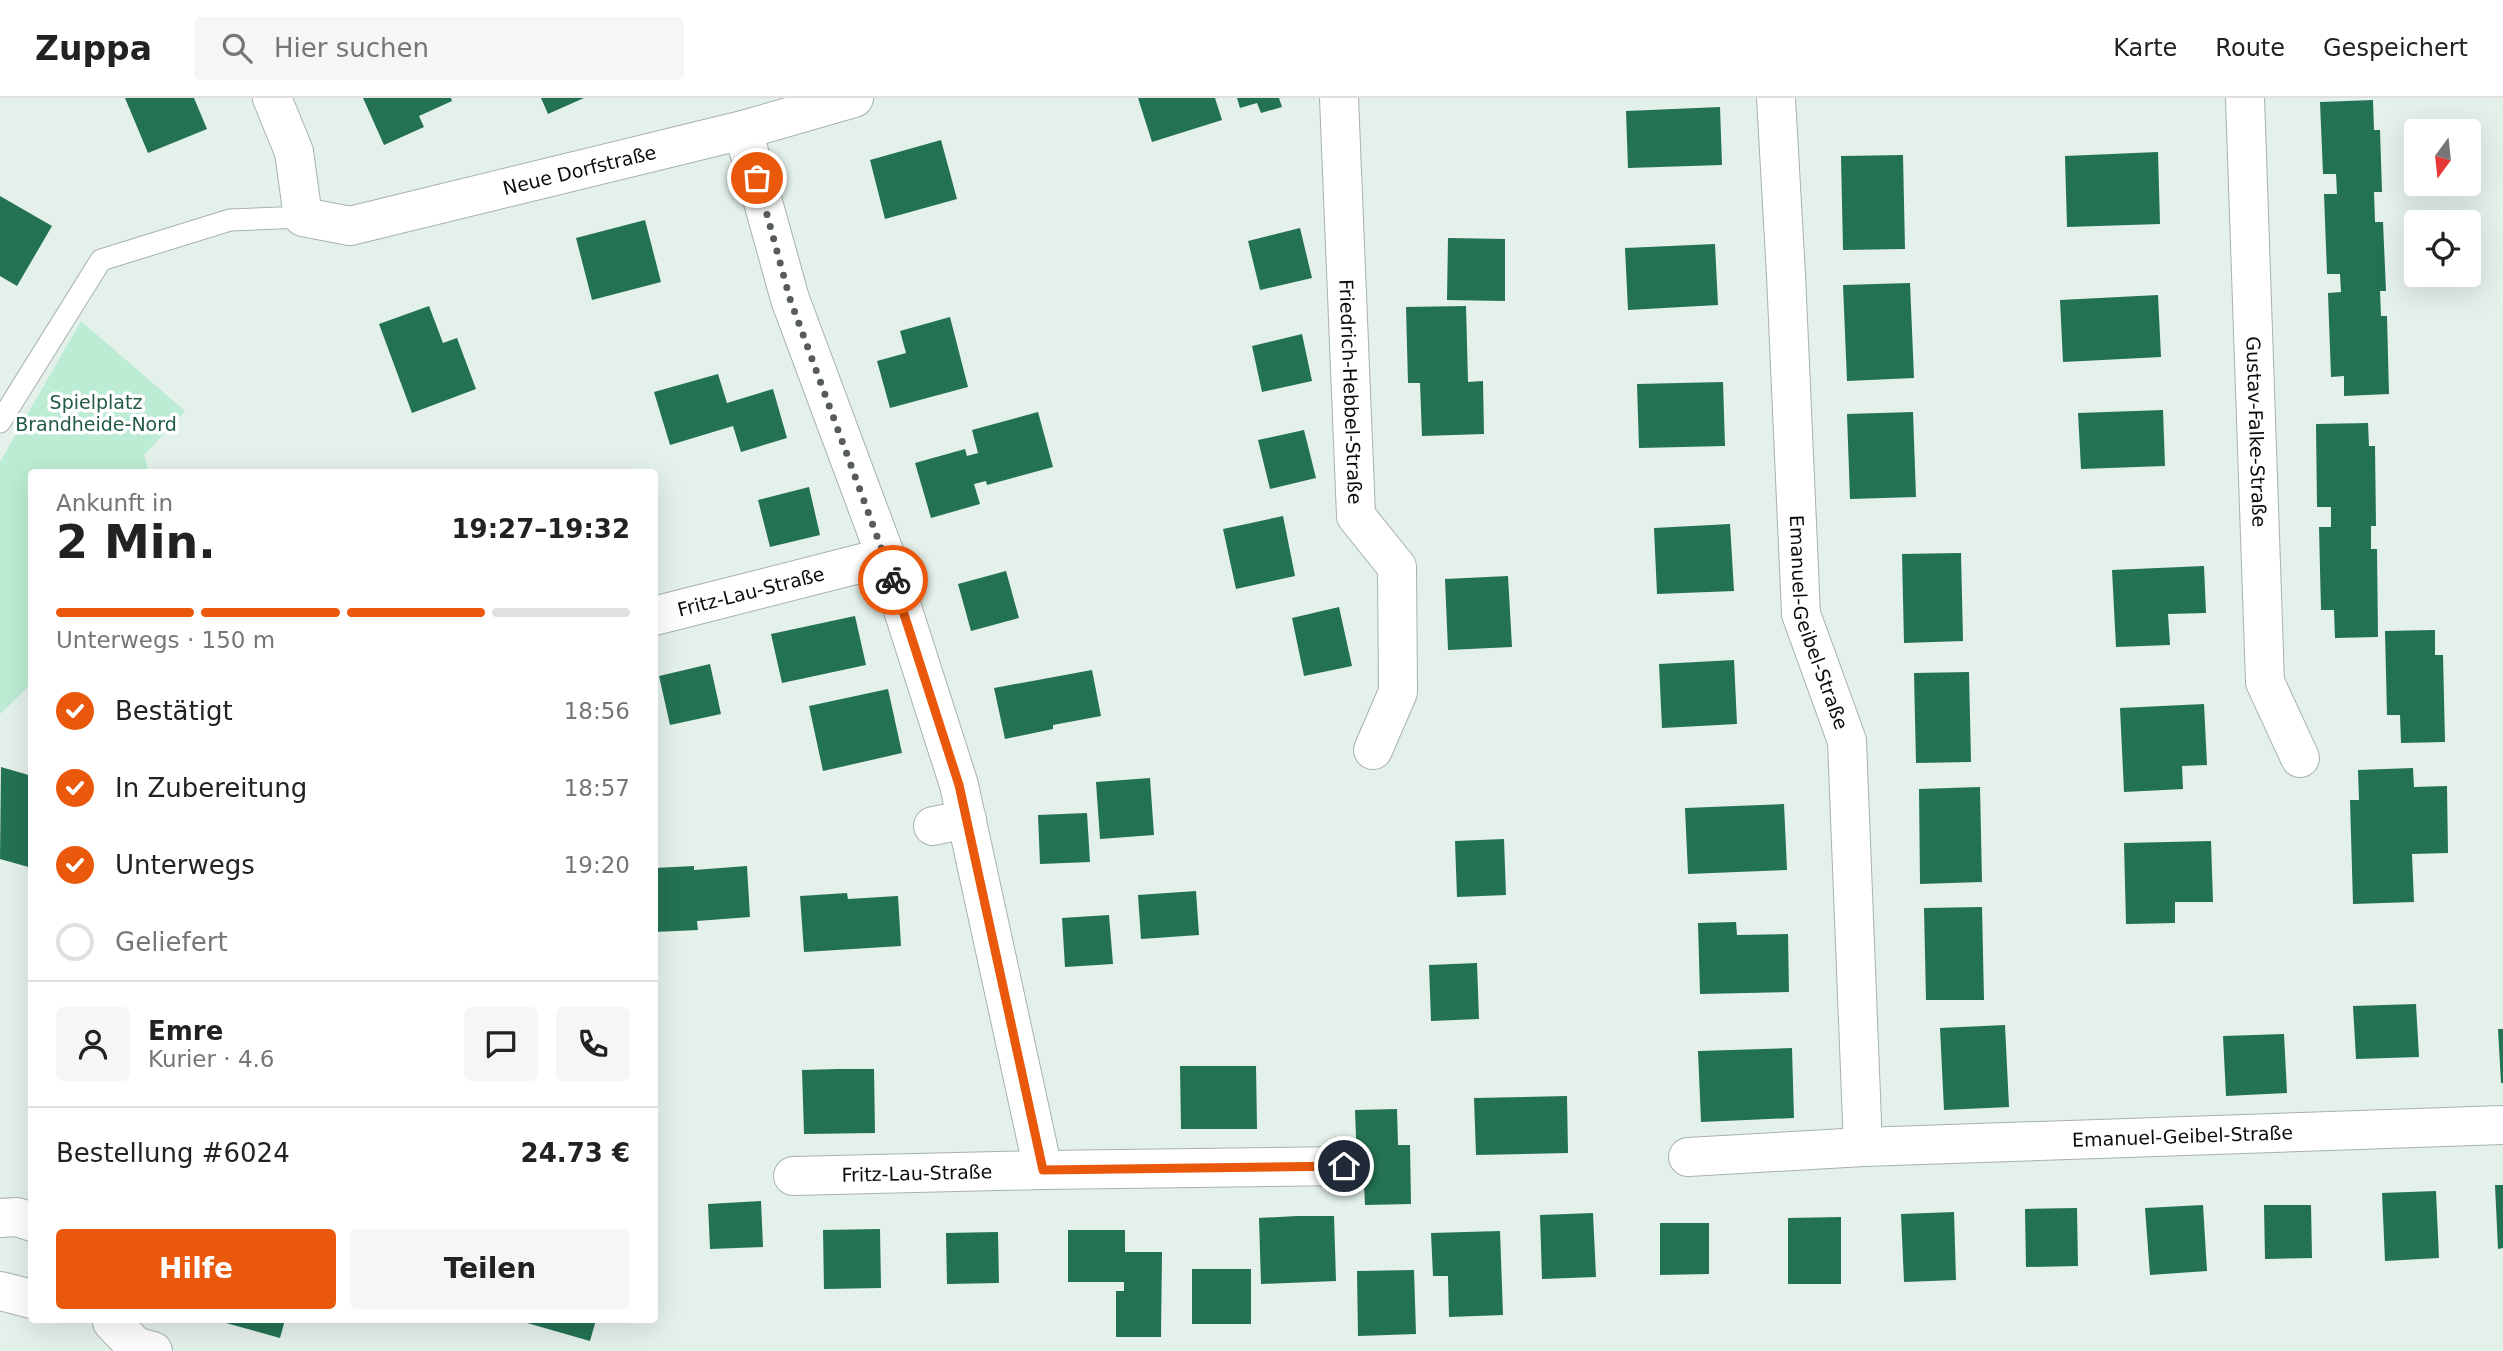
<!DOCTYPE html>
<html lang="de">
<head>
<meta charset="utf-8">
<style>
	:root { --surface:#fff; --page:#f6f6f6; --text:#222; --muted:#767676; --line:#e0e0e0; --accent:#ea580c }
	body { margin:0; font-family:"DejaVu Sans",sans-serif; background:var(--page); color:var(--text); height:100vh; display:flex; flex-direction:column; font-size:26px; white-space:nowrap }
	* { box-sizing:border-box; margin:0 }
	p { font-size:23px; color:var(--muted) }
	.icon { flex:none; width:38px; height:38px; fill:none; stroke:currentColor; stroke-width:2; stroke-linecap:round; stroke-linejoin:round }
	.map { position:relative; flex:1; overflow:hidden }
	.details { position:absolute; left:28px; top:371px; width:630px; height:854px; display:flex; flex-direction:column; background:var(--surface); border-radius:7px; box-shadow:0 7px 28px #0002 }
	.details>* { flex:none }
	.needle { width:46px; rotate:195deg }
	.buttons { position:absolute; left:2404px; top:21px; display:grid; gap:14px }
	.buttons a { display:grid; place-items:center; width:77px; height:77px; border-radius:7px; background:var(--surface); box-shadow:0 7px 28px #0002; font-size:35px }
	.pin { position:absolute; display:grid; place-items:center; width:60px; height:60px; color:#fff; margin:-30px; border:4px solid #fff; border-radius:50%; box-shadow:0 2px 7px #0007 }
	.courier { position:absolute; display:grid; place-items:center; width:70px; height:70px; margin:-35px; border:5px solid #ea580c; border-radius:50%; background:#fff; color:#222; box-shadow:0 2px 9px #0007 }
	.head em { font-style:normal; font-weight:700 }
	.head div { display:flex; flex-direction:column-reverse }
	.head { display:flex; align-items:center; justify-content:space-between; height:119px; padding:0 28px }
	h1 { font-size:46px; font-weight:700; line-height:52px }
	.bar { display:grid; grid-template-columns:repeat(4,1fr); gap:10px 7px; align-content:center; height:84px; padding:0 28px }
	.bar i { height:9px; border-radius:5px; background:var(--line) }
	.bar .on { background:var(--accent) }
	.bar p { grid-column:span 4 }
	.line { display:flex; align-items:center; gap:18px; padding:0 28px; border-top:2px solid var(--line) }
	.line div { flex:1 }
	.round { display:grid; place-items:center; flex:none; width:74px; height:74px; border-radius:7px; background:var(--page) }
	ol { padding:0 28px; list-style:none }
	li { display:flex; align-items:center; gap:21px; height:77px }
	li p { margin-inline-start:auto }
	li .icon { padding:7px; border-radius:50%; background:var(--accent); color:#fff; stroke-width:4 }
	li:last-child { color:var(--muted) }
	li i { width:38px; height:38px; border:4px solid var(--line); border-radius:50% }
	.cta { display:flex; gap:14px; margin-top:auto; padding:14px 28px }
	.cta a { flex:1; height:80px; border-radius:7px; background:var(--accent); color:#fff; font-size:28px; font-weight:700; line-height:80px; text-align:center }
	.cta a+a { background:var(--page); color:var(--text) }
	header { display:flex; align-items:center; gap:42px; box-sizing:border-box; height:98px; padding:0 35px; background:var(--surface); border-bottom:2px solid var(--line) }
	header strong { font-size:33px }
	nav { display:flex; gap:38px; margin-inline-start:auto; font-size:24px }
	.search { width:490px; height:63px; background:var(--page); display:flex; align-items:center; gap:18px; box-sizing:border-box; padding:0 24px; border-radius:7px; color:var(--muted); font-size:26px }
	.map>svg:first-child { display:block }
	.green { fill:#bcecd4 }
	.building { fill:#247254 }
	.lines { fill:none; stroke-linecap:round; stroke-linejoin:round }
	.service-casing { stroke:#a7b2ac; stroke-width:23 }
	.minor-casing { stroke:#a7b2ac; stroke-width:40 }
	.service { stroke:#fff; stroke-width:21 }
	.minor { stroke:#fff; stroke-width:38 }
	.done { stroke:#565c59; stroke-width:7; stroke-dasharray:0 12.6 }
	.route { stroke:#ea580c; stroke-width:9 }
	.labels { text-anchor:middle; stroke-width:7; stroke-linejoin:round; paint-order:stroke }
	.street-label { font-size:19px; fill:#090d0b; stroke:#fff }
	.park-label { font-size:19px; fill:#225b44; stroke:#fff }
</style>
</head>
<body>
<header>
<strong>Zuppa</strong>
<div class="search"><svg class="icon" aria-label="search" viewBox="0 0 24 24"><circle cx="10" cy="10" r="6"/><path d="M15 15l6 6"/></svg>Hier suchen</div>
<nav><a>Karte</a><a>Route</a><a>Gespeichert</a></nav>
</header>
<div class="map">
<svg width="2503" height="1253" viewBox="0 0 2503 1253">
	<rect width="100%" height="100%" fill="#e4f0ea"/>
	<path class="green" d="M81 223 185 313 144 357 149 374H32L31 586 0 616V364Z"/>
	<path class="building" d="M125 0H194L207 31 148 55Z
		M363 0H451L452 3 419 18 424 29 384 47Z
		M541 0H584L548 16Z
		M1138 0H1215L1222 22 1152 44Z
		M1237 0H1279L1282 9 1261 15 1257 5 1240 10Z
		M2373 2 2374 32H2380L2382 94H2374L2375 124H2383L2386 193H2380L2381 218H2387L2389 296 2344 298V278L2331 279 2328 195 2341 194 2340 176H2327L2324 96H2337L2336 76H2323L2320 4Z
		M1720 9 1722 67 1628 70 1626 13Z
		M941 42 957 101 885 121 870 62Z
		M2158 54 2160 126 2067 129 2065 58Z
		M1903 57 1905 151 1843 152 1841 58Z
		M0 98 52 128 17 188 0 178Z
		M645 122 661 184 592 202 576 140Z
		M1300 130 1312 180 1260 192 1248 143Z
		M1448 140 1505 141V203L1447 202Z
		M1715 146 1718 207 1628 212 1625 150Z
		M1910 185 1914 280 1847 283 1843 187Z
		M2158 197 2161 259 2063 264 2060 202Z
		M429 208 443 245 457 240 476 291 412 315 379 226Z
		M1466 208 1468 284 1483 283 1484 336 1422 338 1420 285H1408L1406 209Z
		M950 219 968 289 890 310 877 263 906 255 900 233Z
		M1302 236 1312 283 1262 294 1252 248Z
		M718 276 727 305 773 291 787 340 741 354 733 328 670 347 654 294Z
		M1723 284 1725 348 1639 350 1637 286Z
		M2163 312 2165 368 2081 371 2078 315Z
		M1038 314 1053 369 987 387 986 383 974 386 980 406 931 420 915 365 965 351 967 358 978 355 972 332Z
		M1913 314 1916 399 1850 401 1847 316Z
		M2368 325 2369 348H2375L2376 428H2371V451H2377L2378 539 2335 540 2334 512H2321L2319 429H2331V409H2317L2316 326Z
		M1304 332 1316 380 1270 391 1258 342Z
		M809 389 820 437 770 449 758 402Z
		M1283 418 1295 478 1236 491 1223 431Z
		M1730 426 1734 493 1657 496 1654 430Z
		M1961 455 1963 543 1904 545 1902 456Z
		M2204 468 2206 515 2168 516 2170 547 2116 549 2112 472Z
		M1006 473 1019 520 971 533 958 486Z
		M1508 478 1512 549 1448 552 1445 481Z
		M1339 509 1352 568 1304 578 1292 520Z
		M855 518 866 567 782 585 771 536Z
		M2435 532V557H2443L2445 644 2401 645 2400 617H2387L2385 533Z
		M1734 562 1737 626 1662 630 1659 566Z
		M710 566 721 616 670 627 659 578Z
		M1092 572 1101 618 1053 627V631L1005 641 994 590Z
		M1969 574 1971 664 1916 665 1914 575Z
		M888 591 902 655 823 673 809 608Z
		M2204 606 2207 667 2182 668 2183 691 2124 694 2120 610Z
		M1 669 32 678V770L0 761Z
		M2413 670 2414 689 2447 688 2448 755 2412 756 2414 804 2353 806 2350 702H2359L2358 672Z
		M1150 680 1154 737 1100 741 1096 684Z
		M1980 689 1982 784 1920 786 1919 691Z
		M1784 706 1787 772 1688 776 1685 710Z
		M1087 715 1090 764 1040 766 1038 717Z
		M1504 741 1506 797 1457 799 1455 743Z
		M2211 743 2213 804H2175V825L2126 826 2124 745Z
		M694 768V772L747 768 750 819 697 823 698 832 654 834V770Z
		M1196 793 1199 837 1141 841 1138 797Z
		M847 795 848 801 898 798 901 848 804 854 800 798Z
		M1982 809 1984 902H1926L1924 810Z
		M1109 817 1113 866 1065 869 1062 820Z
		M1736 824 1737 837 1788 836 1789 894 1700 896 1698 825Z
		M1477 865 1479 921 1431 923 1429 867Z
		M2416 906 2419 959 2356 961 2353 908Z
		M2005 927 2009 1009 1944 1012 1940 930Z
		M2498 931H2503V985H2501Z
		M2284 936 2287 995 2226 998 2223 938Z
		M1792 950 1794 1020 1701 1024 1698 953Z
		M1180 968H1256L1257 1031H1181Z
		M838 971H874L875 1035 804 1036 802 972Z
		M1567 998 1568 1055 1476 1057 1474 1000Z
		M1397 1011 1398 1047H1410L1411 1106 1365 1107 1363 1067H1357L1355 1012Z
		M2495 1087H2503V1150L2498 1151Z
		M2436 1093 2439 1160 2385 1163 2382 1095Z
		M761 1103 763 1149 710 1151 708 1106Z
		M2203 1107 2207 1173 2150 1177 2145 1110Z
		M2264 1107H2311L2312 1160 2265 1161Z
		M2077 1110 2078 1168 2026 1169 2025 1111Z
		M1954 1114 1956 1182 1904 1184 1901 1116Z
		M1593 1115 1596 1179 1542 1181 1540 1117Z
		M1297 1118H1334L1336 1183 1261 1186 1259 1120Z
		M1841 1119V1186H1788V1120Z
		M1660 1125H1709V1176L1660 1177Z
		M880 1131 881 1190 824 1191 823 1132Z
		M1068 1132H1125V1154H1162L1161 1239H1116V1193H1124V1184H1068Z
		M1500 1133 1503 1217 1449 1219 1448 1178H1433L1431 1135Z
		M998 1134 999 1185 947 1186 946 1135Z
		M1192 1171H1251V1226H1192Z
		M1414 1172 1416 1236 1358 1238 1357 1173Z
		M215 1222H285L280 1240Z
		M527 1222H596L590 1243 527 1225Z"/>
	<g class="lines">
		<g class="service-casing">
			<path id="service" d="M0 324 101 162 230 122 303 119"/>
		</g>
		<g class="minor-casing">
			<g id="minor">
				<path id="s1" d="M272 0 294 54 303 119 350 128 743 32 854 0"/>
				<path id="s2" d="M1339 0 1356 418 1397 469 1398 594 1373 652"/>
				<path id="s3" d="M1776 0 1786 177 1801 516 1847 643 1863 1049"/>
				<path id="s4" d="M2245 0 2265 584 2300 660"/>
				<path d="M743 32 790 201 886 459 959 687 1043 1072"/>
				<path id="s5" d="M654 518 886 459"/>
				<path d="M933 728 967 721"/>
				<path id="s6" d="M1688 1059 1863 1049 2503 1027"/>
				<path id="s7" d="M793 1078 1043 1072 1344 1068"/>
				<path d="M0 1120 17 1119 32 1124"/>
				<path d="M0 1193 32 1201"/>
				<path d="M112 1224 135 1248 153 1253"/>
			</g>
		</g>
		<use href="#service" class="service"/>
		<use href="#minor" class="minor"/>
	</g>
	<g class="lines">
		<path class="done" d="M757 80 790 201 893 482"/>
		<path class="route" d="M893 482 959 687 1043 1072 1344 1068"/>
	</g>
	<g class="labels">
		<g class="street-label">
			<text dy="7" stroke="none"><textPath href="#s1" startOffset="408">Neue Dorfstraße</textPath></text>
			<text dy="7" stroke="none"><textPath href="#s2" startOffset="294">Friedrich-Hebbel-Straße</textPath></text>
			<text dy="7" stroke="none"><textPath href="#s4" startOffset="334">Gustav-Falke-Straße</textPath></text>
			<text dy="7" stroke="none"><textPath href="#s5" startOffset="100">Fritz-Lau-Straße</textPath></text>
			<text dy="7" stroke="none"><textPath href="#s3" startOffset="528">Emanuel-Geibel-Straße</textPath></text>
			<text dy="7" stroke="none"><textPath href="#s6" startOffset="495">Emanuel-Geibel-Straße</textPath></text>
			<text dy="7" stroke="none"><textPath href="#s7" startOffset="124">Fritz-Lau-Straße</textPath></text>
		</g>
		<g class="park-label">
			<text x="96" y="311">Spielplatz<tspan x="96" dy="22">Brandheide-Nord</tspan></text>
		</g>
	</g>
</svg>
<div class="buttons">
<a><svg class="needle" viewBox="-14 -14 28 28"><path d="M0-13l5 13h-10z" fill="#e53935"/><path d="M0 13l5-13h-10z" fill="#767676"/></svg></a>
<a><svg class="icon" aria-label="locate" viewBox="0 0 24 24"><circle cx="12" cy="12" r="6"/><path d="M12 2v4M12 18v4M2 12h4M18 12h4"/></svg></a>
</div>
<div class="pin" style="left:757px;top:80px;background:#ea580c"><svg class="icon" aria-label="bag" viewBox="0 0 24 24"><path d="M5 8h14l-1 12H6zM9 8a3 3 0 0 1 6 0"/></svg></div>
<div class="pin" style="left:1344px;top:1068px;background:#1f2937"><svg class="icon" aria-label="home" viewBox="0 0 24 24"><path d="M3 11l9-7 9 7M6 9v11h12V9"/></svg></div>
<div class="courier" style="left:893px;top:482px"><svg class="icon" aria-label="bike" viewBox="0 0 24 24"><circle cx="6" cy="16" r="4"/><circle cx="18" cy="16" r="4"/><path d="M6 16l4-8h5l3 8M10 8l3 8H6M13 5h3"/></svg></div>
<section class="details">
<div class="head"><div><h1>2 Min.</h1><p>Ankunft in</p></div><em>19:27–19:32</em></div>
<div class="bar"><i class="on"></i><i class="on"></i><i class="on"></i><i></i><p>Unterwegs · 150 m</p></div>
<ol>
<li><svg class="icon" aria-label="check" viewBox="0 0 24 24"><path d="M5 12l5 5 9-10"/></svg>Bestätigt<p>18:56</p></li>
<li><svg class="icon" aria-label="check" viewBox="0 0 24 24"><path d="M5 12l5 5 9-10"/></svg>In Zubereitung<p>18:57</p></li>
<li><svg class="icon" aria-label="check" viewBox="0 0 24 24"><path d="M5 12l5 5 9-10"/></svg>Unterwegs<p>19:20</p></li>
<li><i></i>Geliefert</li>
</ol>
<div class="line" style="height:126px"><a class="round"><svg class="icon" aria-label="person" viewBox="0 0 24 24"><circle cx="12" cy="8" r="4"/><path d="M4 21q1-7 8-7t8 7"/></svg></a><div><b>Emre</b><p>Kurier · 4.6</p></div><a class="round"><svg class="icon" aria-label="chat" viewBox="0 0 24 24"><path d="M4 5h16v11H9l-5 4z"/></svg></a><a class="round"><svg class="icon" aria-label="phone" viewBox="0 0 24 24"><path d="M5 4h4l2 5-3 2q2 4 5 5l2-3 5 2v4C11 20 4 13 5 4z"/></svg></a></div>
<div class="line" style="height:91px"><div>Bestellung #6024</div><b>24.73 €</b></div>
<div class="cta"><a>Hilfe</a><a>Teilen</a></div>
</section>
</div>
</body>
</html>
